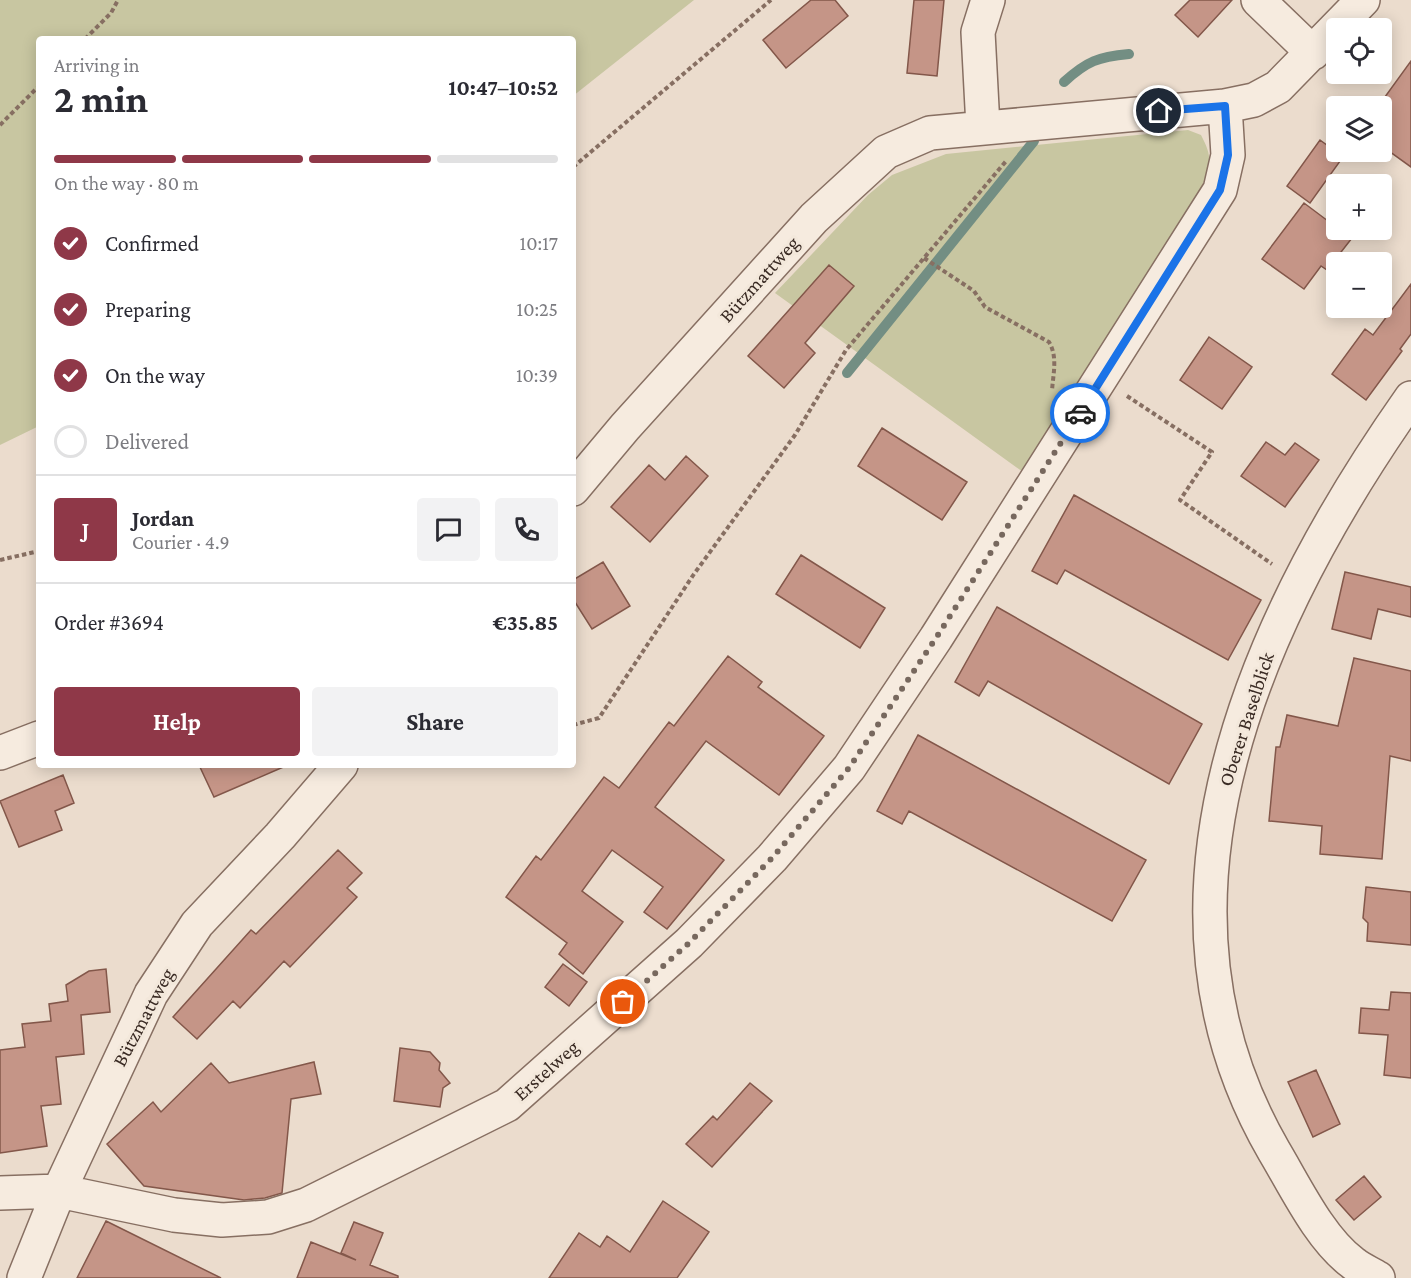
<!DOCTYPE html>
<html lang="en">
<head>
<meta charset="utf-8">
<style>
	:root { --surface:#fff; --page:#f2f2f3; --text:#2b2b33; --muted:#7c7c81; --line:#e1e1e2; --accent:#8f3848 }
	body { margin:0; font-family:"Crimson Pro",serif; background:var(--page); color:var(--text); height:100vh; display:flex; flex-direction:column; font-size:22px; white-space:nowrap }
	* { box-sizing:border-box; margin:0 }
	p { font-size:20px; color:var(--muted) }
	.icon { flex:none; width:33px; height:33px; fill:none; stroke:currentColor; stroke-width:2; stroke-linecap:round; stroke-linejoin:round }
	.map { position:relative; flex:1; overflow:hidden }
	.details { position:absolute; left:36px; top:36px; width:540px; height:732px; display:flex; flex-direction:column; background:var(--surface); border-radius:6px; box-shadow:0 3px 15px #0003 }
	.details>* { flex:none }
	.tools { position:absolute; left:1326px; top:18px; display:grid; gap:12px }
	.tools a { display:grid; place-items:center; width:66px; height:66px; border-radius:6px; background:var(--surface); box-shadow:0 3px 15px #0003; font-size:30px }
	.pin { position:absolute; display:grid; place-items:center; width:51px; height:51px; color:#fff; margin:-26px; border:3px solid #fff; border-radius:50%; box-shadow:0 2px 6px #0007 }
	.courier { position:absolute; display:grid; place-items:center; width:60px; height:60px; margin:-30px; border:4px solid #1a73e8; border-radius:50%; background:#fff; color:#222; box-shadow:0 2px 8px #0007 }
	.headline em { font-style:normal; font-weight:700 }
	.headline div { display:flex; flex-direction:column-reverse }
	.headline { display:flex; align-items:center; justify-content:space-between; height:102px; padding:0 18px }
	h1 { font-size:39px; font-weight:700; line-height:45px }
	.bar { display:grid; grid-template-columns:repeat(4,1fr); gap:9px 6px; align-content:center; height:72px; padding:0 18px }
	.bar i { height:8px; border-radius:4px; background:var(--line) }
	.bar .active { background:var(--accent) }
	.bar p { grid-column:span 4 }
	.line { display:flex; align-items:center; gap:15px; padding:0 18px; border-top:2px solid var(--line) }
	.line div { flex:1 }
	.round { display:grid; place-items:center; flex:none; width:63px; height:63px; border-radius:6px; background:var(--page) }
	ol { padding:0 18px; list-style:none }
	li { display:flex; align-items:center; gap:18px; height:66px }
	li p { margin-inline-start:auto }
	li .icon { padding:6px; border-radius:50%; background:var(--accent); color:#fff; stroke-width:4 }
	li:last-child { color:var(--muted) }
	li i { width:33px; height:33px; border:3px solid var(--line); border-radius:50% }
	.cta { display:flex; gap:12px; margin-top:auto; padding:12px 18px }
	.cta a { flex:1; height:69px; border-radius:6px; background:var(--accent); color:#fff; font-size:24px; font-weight:700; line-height:69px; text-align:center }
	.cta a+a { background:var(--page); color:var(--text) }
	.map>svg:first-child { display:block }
	.green { fill:#c8c6a1 }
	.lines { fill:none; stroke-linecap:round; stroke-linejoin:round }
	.stream { stroke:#738e83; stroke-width:10 }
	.building { fill:#c59587; stroke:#83574a; stroke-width:1.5 }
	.minor-casing { stroke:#876f62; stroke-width:36 }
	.path { stroke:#876f62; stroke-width:4; stroke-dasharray:4.5 3; stroke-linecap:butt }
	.minor { stroke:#f6ebdf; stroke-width:33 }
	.done { stroke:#77685e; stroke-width:6; stroke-dasharray:0 10.8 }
	.route { stroke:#1a73e8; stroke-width:8 }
	.labels { text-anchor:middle; stroke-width:6; stroke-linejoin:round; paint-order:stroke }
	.street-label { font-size:20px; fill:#392a23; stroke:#f3e8db }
</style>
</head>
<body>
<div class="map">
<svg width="1411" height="1278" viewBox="0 0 1411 1278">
	<rect width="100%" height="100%" fill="#ebdccd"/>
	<path class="green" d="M0 0H694L573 96V39H39V426L0 445Z
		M1188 130 1201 135C1212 156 1212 164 1202 186L1023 472 775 293 868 195 892 175 946 154Z"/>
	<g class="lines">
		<path class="stream" d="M1064 82C1087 61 1098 57 1129 54
			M847 373 1034 141"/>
	</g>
	<path class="building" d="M811 0H835L848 16 786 68 763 40Z
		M914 0H944L937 76 907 73Z
		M1190 0H1232L1198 37 1175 15Z
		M1411 61V167L1382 146V101Z
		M1320 140 1343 157 1310 203 1287 186Z
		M1304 203 1336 227V230L1352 238 1327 270 1321 266 1304 289 1262 259Z
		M829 265 854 286 805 343 815 353 784 388 748 356Z
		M1411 284V334L1400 349 1402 351 1366 400 1332 374 1365 329 1373 335Z
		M1209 337 1252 367 1222 409 1180 380Z
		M882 428 967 482 942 520 858 466Z
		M1266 442 1285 455 1295 443 1319 460 1285 507 1241 476Z
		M686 456 708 476 650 542 611 507 649 465 665 480Z
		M1074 495 1261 600 1228 660 1065 570 1057 584 1032 571Z
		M801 555 885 608 860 648 776 594Z
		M603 562 630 606 592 629 573 599V580Z
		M1345 572 1411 587V617L1378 609 1371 639 1332 629Z
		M997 607 1202 724 1169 784 988 681 979 696 955 682Z
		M728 656 762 682 758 687 824 736 779 795 706 741 655 807 724 860 667 929 644 912 663 887 612 850 582 891 623 922 583 974 559 954 567 943 506 897 536 856 541 860 604 777 619 788 669 722 674 726Z
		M1354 658 1411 671V761L1390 756 1382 859 1320 854 1322 826 1269 821 1276 747H1280L1287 715 1338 726Z
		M918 735 1146 860 1112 921 909 811 902 824 877 811Z
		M199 765H288L214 797Z
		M63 775 74 803 55 811 62 830 19 847 0 801Z
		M338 850 362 873 347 888 357 897 290 967 284 961 240 1008 233 1001 197 1039 173 1017 251 930 256 934Z
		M1366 887 1411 892V945L1367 941 1368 923 1363 918Z
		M563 964 587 982 569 1006 545 987Z
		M106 969 110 1012 81 1015 84 1054 56 1057 61 1104 41 1106 47 1146 0 1153V1050L25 1047 22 1024 51 1021 49 1004 68 1001 66 985 89 971Z
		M1391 992 1411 993V1078L1384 1075 1388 1035 1359 1033 1361 1008 1389 1010Z
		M400 1048 430 1052 440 1063 439 1070 450 1083 443 1088 440 1107 394 1101Z
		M314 1062 321 1094 291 1099 282 1193 265 1198 244 1200 144 1186 107 1144 153 1102 161 1112 211 1063 229 1083Z
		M1316 1070 1340 1124 1313 1137 1288 1082Z
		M750 1083 772 1101 712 1167 686 1144 713 1116 717 1120Z
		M1364 1176 1381 1197 1354 1220 1336 1200Z
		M663 1201 709 1232 677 1278H549L579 1233 600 1247 607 1236 630 1252Z
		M106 1221 221 1278H77Z
		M354 1222 383 1233 370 1265 398 1276V1278H297L311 1242 356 1260 341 1253Z"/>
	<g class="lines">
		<g class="minor-casing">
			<path id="minor" d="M1258 0 1313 53
				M983 127 978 32 988 0
				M573 489 625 427 814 218 886 152 930 133 1225 106 1254 100 1278 87 1363 0
				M0 753 39 738
				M0 1193 59 1191 174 1215 222 1220 268 1217 306 1205 507 1105 689 943 772 858 849 768 936 638 1220 190 1228 155 1225 106
				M24 1278 59 1191 151 994 197 924 280 836 341 765
				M1378 1278C1370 1273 1360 1269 1353 1263 1320 1239 1295 1186 1274 1151 1127 898 1259 614 1411 398"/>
		</g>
		<path class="path" d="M85 39 111 13 118 0
			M0 125 39 86
			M573 167 771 0
			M924 258 974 291 985 307 1049 342C1058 357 1053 374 1052 391
			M1127 396 1212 452 1180 500 1272 564
			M0 560 39 551
			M573 725 599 718 694 574 795 435 846 350 1007 160"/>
		<use href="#minor" class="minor"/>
	</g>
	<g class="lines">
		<path class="done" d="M623 1002 689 943 772 858 849 768 936 638 1080 413"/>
		<path class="route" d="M1080 413 1220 190 1228 155 1225 106 1159 111"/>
	</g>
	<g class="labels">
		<g class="street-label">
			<text transform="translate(759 279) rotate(-48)" y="7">Bützmattweg</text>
			<text transform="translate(1246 719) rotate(-72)" y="7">Oberer Baselblick</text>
			<text transform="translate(143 1017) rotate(-62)" y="7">Bützmattweg</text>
			<text transform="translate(546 1070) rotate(-42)" y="7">Erstelweg</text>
		</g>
	</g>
</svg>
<div class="tools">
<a><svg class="icon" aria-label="locate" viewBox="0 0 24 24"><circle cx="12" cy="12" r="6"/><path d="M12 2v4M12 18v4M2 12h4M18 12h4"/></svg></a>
<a><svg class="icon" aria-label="layers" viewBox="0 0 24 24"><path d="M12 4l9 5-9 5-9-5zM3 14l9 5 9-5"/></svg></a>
<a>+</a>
<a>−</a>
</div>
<div class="pin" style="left:623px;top:1002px;background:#ea580c"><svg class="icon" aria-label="bag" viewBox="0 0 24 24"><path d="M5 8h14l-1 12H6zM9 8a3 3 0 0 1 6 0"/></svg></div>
<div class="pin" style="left:1159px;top:111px;background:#1f2937"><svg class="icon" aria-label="home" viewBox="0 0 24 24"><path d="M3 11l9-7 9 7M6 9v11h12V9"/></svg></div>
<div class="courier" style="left:1080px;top:413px"><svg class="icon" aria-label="car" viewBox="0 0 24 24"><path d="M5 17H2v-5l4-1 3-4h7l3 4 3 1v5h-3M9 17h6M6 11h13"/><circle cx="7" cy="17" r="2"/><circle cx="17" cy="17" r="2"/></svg></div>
<section class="details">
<div class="headline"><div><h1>2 min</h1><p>Arriving in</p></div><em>10:47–10:52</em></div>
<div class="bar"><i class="active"></i><i class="active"></i><i class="active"></i><i></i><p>On the way · 80 m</p></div>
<ol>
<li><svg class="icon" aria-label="check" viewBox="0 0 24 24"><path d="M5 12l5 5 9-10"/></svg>Confirmed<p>10:17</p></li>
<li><svg class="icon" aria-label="check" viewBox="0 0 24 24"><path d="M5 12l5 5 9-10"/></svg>Preparing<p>10:25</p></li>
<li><svg class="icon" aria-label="check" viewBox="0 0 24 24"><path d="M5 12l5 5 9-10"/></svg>On the way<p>10:39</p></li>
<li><i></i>Delivered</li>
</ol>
<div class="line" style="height:108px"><b class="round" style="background:var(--accent);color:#fff">J</b><div><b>Jordan</b><p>Courier · 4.9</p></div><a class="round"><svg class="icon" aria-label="chat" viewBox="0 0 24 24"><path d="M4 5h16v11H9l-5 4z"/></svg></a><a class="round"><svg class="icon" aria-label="phone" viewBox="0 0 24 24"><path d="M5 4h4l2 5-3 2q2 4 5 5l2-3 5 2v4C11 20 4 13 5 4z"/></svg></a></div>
<div class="line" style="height:78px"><div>Order #3694</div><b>€35.85</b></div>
<div class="cta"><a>Help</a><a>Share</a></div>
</section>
</div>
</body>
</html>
